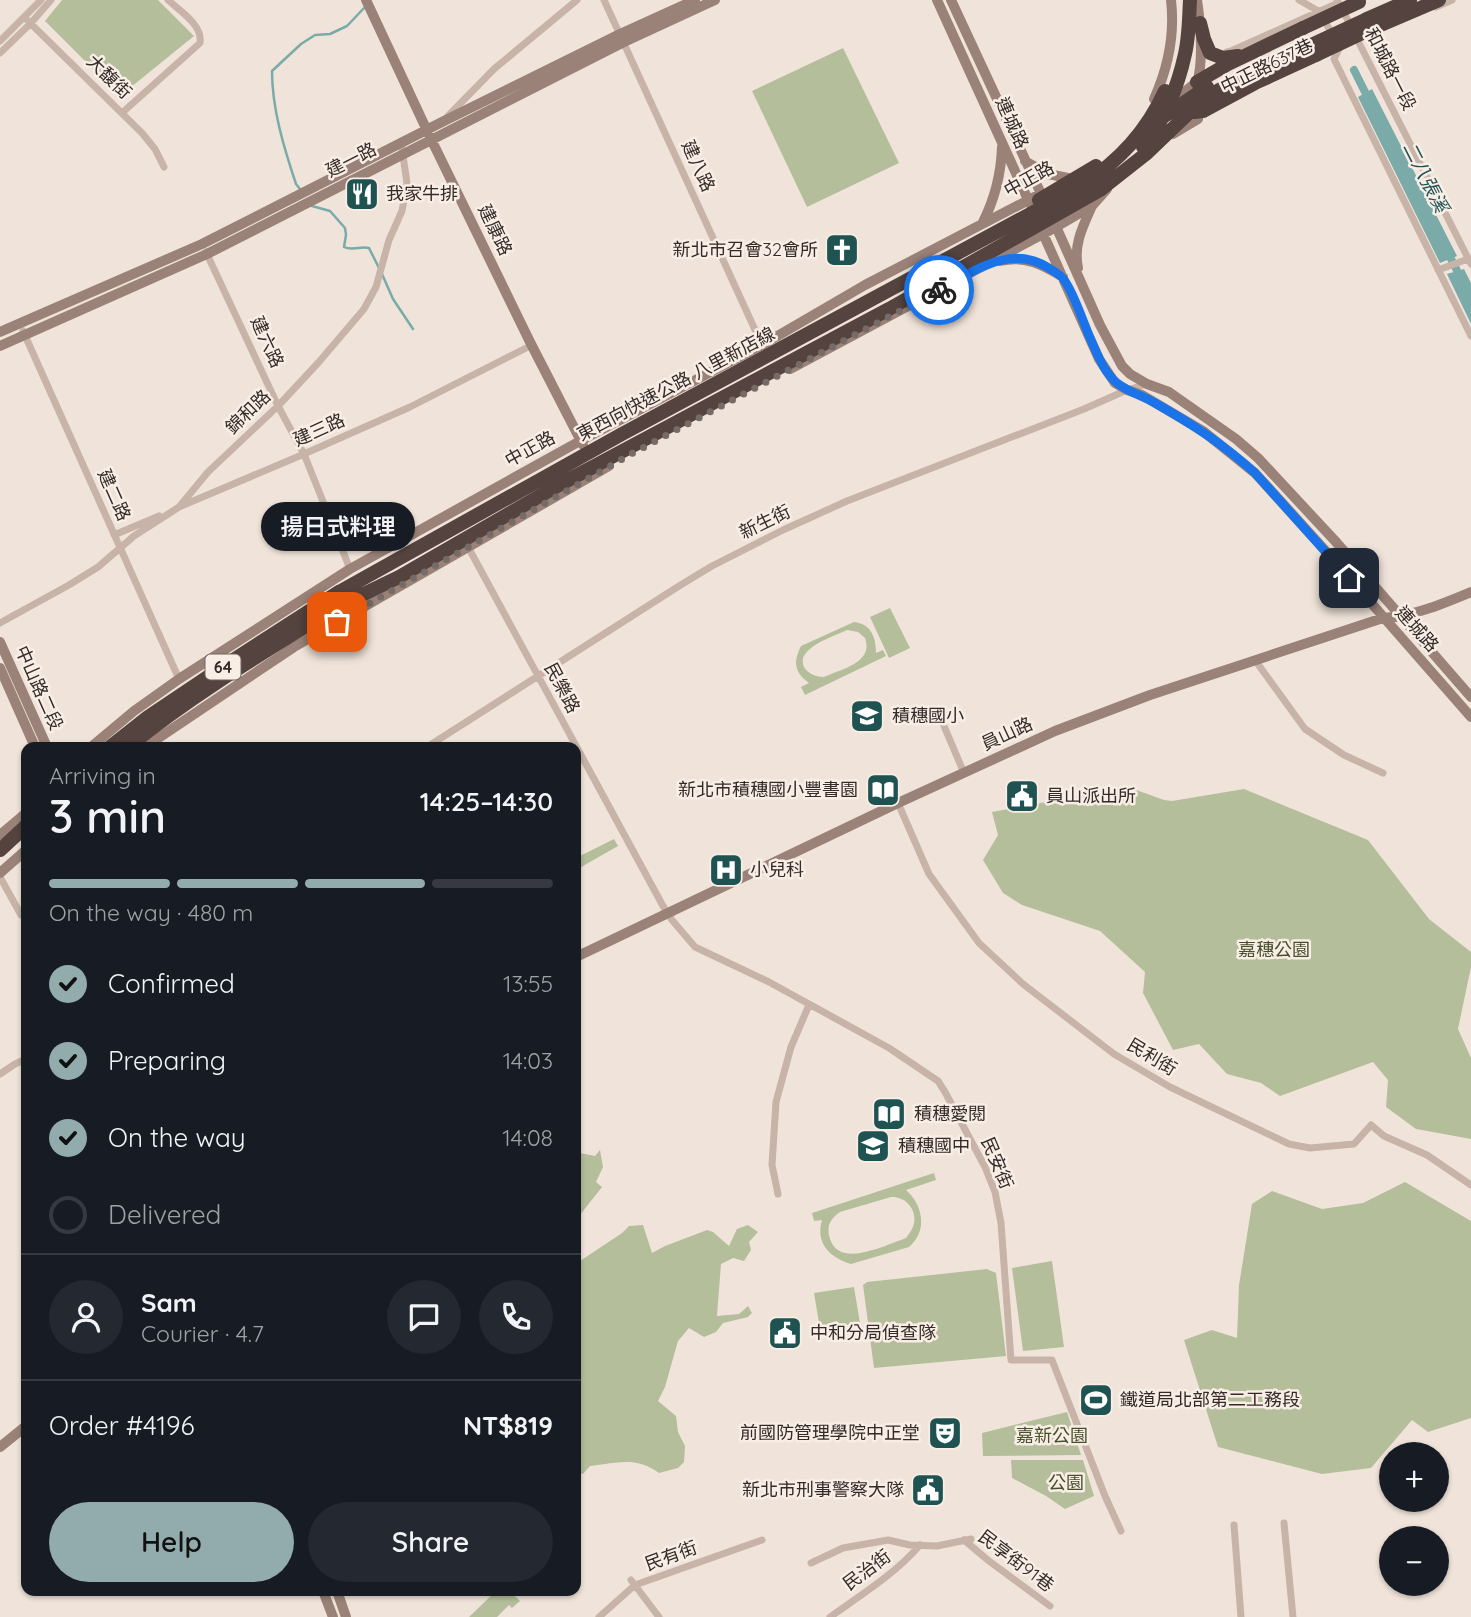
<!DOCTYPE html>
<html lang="en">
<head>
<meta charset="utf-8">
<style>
	:root { --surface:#171b24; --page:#242831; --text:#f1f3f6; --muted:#9ea1a6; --line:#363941; --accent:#92abac }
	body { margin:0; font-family:Quicksand,"Noto Sans TC",sans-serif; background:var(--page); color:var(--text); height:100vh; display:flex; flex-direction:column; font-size:26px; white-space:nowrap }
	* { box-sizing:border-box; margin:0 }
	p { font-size:23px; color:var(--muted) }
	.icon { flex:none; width:38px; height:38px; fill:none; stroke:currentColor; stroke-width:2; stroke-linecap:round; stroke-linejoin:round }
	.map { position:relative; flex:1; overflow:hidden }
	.panel { position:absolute; left:21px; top:742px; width:560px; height:854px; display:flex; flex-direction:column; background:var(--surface); border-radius:14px; box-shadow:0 2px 5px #0004 }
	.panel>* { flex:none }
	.buttons { position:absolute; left:1379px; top:1442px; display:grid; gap:14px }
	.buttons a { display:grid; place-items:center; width:70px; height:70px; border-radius:50%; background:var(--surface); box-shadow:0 2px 5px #0004; font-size:35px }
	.pin { position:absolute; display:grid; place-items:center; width:60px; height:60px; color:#fff; margin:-30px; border-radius:14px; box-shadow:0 4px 10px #0006 }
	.courier { position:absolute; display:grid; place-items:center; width:70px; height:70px; margin:-35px; border:5px solid #1a73e8; border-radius:50%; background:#fff; color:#222; box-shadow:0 2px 9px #0007 }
	.bubble { position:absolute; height:49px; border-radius:24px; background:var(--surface); box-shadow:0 2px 5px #0004; font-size:23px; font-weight:600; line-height:49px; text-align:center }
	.overview em { font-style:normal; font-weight:600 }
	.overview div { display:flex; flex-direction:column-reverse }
	.overview { display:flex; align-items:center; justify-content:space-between; height:119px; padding:0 28px }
	h1 { font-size:46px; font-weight:600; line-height:52px }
	.bar { display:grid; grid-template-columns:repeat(4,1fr); gap:10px 7px; align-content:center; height:84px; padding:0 28px }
	.bar i { height:9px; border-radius:5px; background:var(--line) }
	.bar .selected { background:var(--accent) }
	.bar p { grid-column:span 4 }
	.line { display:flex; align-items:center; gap:18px; padding:0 28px; border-top:2px solid var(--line) }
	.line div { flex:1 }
	.round { display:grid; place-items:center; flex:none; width:74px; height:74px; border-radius:37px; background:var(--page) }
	ol { padding:0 28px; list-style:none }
	li { display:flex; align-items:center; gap:21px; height:77px }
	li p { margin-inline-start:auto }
	li .icon { padding:7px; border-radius:50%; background:var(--accent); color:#111; stroke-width:4 }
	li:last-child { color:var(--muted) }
	li i { width:38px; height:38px; border:4px solid var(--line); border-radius:50% }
	.button { display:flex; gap:14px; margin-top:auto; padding:14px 28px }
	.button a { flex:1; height:80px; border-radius:42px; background:var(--accent); color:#111; font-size:28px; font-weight:600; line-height:80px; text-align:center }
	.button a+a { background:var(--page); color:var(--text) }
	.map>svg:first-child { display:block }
	.green { fill:#b5be9b; fill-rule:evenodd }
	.water { fill:#7aaba9 }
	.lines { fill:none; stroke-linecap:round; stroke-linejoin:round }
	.stream { stroke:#7aaba9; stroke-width:2.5 }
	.canal { stroke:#7aaba9; stroke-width:8 }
	.street { stroke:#c7b3a7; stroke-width:7 }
	.secondary { stroke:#9a8278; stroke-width:10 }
	.highway { stroke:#54433e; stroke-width:14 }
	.highway-bridge { stroke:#54433e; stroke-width:14 }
	.done { stroke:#766b66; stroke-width:7; stroke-dasharray:0 12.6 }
	.route { stroke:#1a73e8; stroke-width:9 }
	.labels { text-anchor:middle; stroke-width:5; stroke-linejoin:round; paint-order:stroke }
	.shield { fill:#f8eee6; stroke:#6f6560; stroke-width:2 }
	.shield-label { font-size:16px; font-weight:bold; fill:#342a27 }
	.street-label { font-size:18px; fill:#342a27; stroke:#f8eee6 }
	.poi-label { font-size:18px; fill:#342a27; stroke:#f8eee6; text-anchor:start }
	.park-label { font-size:18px; fill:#46502c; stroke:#f8eee6 }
	.water-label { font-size:19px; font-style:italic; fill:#1f5352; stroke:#f8eee6 }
</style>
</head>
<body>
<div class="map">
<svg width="1471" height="1617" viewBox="0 0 1471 1617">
	<rect width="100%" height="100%" fill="#f0e4da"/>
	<path class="green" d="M62 0H158L194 36 120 96 45 21Z
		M843 48 899 163 807 207 752 91Z
		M890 608 910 648 889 658 870 617Z
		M854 622C871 624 876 637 876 653L883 650 886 656 805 695 801 687 809 683C794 673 793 661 801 646ZM847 630 858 632 865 638C874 663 841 669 824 677 817 677 808 674 804 667 795 648 835 636 847 630Z
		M1128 787 1164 800 1172 801 1244 789 1368 840 1429 919 1471 952V967L1458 1029 1471 1058V1139L1416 1129 1386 1107 1388 1080 1373 1062 1280 1096 1261 1083 1227 1074 1199 1044 1173 1050 1143 993 1145 972 1100 931 1022 905 1003 893 983 860 998 835 992 812Z
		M614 839 618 846 576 870V858Z
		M600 1150 603 1167 596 1182 602 1187 576 1220V1170L579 1169 580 1153 595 1156Z
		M934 1173 936 1180 906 1190C923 1205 928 1231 909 1247L851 1264C830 1258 815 1243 822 1220L814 1221 812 1213ZM891 1197C904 1196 917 1208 914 1223 913 1229 909 1234 906 1238 885 1245 836 1271 829 1235 827 1225 831 1218 840 1212Z
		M1405 1182 1471 1221V1418L1428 1432 1412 1420 1371 1468 1322 1474 1218 1447 1184 1340 1212 1330 1237 1338 1239 1285 1252 1204 1272 1191 1322 1209 1363 1203Z
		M643 1225 652 1253 665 1246 707 1230 713 1232 729 1246 737 1229 748 1225 758 1232 749 1242 751 1250 744 1261 733 1258 721 1264 717 1316 739 1314 748 1306 752 1313 748 1317 723 1323 716 1332 704 1337 689 1328 678 1341 665 1387 658 1401 676 1416 678 1432 685 1446 684 1462 678 1468 659 1473C636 1456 616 1463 590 1466L583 1474 576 1473V1254L580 1261 622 1233 629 1226Z
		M1052 1261 1064 1347 1023 1351 1012 1268Z
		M987 1269 996 1273 1006 1356 874 1368 863 1285 867 1282Z
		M854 1287 860 1323 820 1329 814 1293Z
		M1067 1412 1081 1455 983 1456 982 1433Z
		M1011 1460H1083L1094 1496 1065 1509 1046 1496 1012 1478Z
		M496 1591H510L520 1601 512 1608 509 1605 497 1617H469Z"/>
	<path class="water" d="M1372 89 1457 256 1440 263 1358 97Z
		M1464 269 1471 283V324L1447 274Z"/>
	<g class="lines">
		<path class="stream" d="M300 189 296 184C284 148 272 109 272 71L301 44 315 35 330 34 347 26 365 7
			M312 206 330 211 345 228 346 235 344 247C352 251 361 246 369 248L379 268
			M382 274 393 299 413 329"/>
		<path class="canal" d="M1354 70 1370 102
			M1447 251 1471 298"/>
		<path class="street" d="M604 0 762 345
			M1299 0 1320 12 1333 36
			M1337 0 1351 26
			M1436 7 1452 0
			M24 17 142 133 155 149 164 167
			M1356 37 1471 264
			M0 41 41 0
			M1339 49 1334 59 1471 336
			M1227 52 1231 51 1338 3
			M0 53 31 23 51 0
			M123 112 200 43C203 25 180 11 168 0
			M448 116 494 69 577 0
			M206 252 278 406 304 454 350 569
			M1438 270 1468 259
			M23 331 179 679
			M179 507 304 454 410 407 532 345
			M114 535 159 516
			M467 545 663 906 672 920 695 947 769 982 889 1048 938 1081 945 1092 985 1167 995 1192 1001 1223 1011 1360H1052L1105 1496 1121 1531
			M0 623 69 585 98 567 134 536 179 507 208 472 278 406 318 363 364 309 376 287 389 240 402 211 407 183 401 142
			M1255 660 1305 729 1344 755 1383 773
			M941 719 964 773
			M427 747 679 586 712 566 783 530 847 501 1084 409 1127 390 1147 384
			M898 803 929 874 979 943 1023 984 1114 1054 1170 1087 1289 1144 1310 1148 1354 1144 1371 1125 1384 1136 1427 1155 1471 1185
			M0 877 21 915
			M0 1074 15 1064 26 1059
			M778 1194 772 1165 776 1102 791 1047 809 1005
			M1284 1523 1293 1617
			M1234 1525 1241 1617
			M964 1540 989 1561 1050 1606
			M811 1563 843 1548 888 1540 910 1545 937 1546 971 1539
			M631 1580 659 1617
			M599 1617 635 1585 762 1540
			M830 1617C861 1595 895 1574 920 1545"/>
		<path class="secondary" d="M366 0 431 139 530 342 583 445
			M937 0 1030 204
			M951 0 1043 198
			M1197 0C1201 27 1204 58 1197 84
			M1154 99C1168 68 1175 35 1171 0
			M1169 104 1197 82
			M1173 134 1198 119
			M1025 161 1048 174 1068 178
			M1054 222 1100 325 1122 366 1130 374 1147 384 1169 392 1236 439 1258 458 1337 543 1471 697
			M982 224C995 199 1001 175 1002 147
			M1041 229 1099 359 1115 383 1127 390 1142 395 1203 431 1255 473 1323 548 1471 717
			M1000 261C1024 255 1042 264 1063 277
			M1078 268C1073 245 1083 226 1092 206
			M0 332 202 244 444 121 620 34 695 0
			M0 346 207 254 624 42 715 0
			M790 369 1056 227 1092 206 1107 189
			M0 642 47 747
			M0 668 35 747
			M91 747 134 711 179 679 350 569 580 441 762 345 865 285 1042 193
			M145 747 294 647 609 466
			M0 835 26 813
			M0 873 26 850
			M576 957 898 803 1055 731 1150 695 1383 618C1414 616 1442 604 1471 592
			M0 1447 26 1426
			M323 1591 333 1617
			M337 1591 346 1617"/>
		<path class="highway" d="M1367 19 1410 0
			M1200 23 1204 39 1210 53 1223 58 1238 56
			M1371 29 1439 0
			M1197 82 1228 64 1303 28
			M1186 109 1195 112 1203 111 1255 83 1316 55
			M110 747 148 717 224 666 339 592
			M128 747C193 694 266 651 337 607
			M0 850 26 826"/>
		<path class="highway-bridge" d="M1303 28 1359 2
			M1316 55 1371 29
			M1163 117 1207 87
			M1143 147C1164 122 1178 86 1185 54 1189 37 1189 18 1190 0
			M1039 200 1096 166
			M339 592 622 434 1082 186C1119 160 1146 133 1165 91
			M337 607 399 577 559 485 889 309 1100 190 1147 153 1195 107 1209 96 1236 80 1367 19"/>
	</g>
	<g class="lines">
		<path class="done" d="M337 622 633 453 939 290"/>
		<path class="route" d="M939 290C972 272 1010 244 1047 267 1053 271 1061 274 1064 280 1074 293 1083 322 1090 338 1097 353 1104 373 1117 383 1128 392 1143 396 1155 403 1192 424 1223 444 1255 473L1349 578"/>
	</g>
	<defs>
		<g id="restaurant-square" transform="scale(1.75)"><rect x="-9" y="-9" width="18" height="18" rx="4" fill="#1f5352" stroke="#f8eee6"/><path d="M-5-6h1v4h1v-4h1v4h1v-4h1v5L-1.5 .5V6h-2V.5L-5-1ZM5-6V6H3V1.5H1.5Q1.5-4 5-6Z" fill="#fff"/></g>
		<g id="church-square" transform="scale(1.75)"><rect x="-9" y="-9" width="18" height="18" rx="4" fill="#1f5352" stroke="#f8eee6"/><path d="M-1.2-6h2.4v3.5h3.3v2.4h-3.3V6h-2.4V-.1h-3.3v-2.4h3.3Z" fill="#fff"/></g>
		<g id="school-square" transform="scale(1.75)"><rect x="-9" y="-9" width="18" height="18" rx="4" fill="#1f5352" stroke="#f8eee6"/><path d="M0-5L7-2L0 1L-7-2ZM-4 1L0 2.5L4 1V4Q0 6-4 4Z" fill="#fff"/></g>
		<g id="library-square" transform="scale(1.75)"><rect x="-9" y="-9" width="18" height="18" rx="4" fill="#1f5352" stroke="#f8eee6"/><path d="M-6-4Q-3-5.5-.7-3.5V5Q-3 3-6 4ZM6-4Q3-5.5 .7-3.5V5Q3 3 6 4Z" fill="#fff"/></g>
		<g id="civic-square" transform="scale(1.75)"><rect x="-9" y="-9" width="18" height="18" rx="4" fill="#1f5352" stroke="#f8eee6"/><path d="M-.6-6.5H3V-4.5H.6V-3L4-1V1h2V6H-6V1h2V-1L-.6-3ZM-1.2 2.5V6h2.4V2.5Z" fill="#fff"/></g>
		<g id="hospital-square" transform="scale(1.75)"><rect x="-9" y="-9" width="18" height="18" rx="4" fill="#1f5352" stroke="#f8eee6"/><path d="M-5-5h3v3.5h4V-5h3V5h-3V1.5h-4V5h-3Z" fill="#fff"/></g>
		<g id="stadium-square" transform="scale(1.75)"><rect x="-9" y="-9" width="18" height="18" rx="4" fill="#1f5352" stroke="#f8eee6"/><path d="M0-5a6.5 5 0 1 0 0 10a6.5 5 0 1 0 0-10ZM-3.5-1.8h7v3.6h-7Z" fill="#fff"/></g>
		<g id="theatre-square" transform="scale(1.75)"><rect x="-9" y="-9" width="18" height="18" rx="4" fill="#1f5352" stroke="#f8eee6"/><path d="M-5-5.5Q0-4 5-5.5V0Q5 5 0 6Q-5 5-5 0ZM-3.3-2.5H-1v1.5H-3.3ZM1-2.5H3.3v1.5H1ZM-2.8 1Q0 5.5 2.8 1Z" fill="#fff"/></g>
	</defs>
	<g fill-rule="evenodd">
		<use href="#restaurant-square" x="362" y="194"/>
		<use href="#church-square" x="842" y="250"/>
		<use href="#school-square" x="867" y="716"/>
		<use href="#library-square" x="883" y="790"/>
		<use href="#civic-square" x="1022" y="796"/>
		<use href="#hospital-square" x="726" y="870"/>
		<use href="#library-square" x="889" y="1114"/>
		<use href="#school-square" x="873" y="1146"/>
		<use href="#civic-square" x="785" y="1333"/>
		<use href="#stadium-square" x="1096" y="1400"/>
		<use href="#theatre-square" x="945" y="1433"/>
		<use href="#civic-square" x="928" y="1490"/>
	</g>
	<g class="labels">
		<rect class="shield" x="205.5" y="654.5" width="35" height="25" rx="5"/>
		<g class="shield-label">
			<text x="223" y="673">64</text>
		</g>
		<g class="street-label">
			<text transform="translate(1267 66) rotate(-26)" y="6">中正路637巷</text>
			<text transform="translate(1390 69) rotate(63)" y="6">和城路一段</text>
			<text transform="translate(109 77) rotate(44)" y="6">大馥街</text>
			<text transform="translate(1012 123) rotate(66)" y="6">連城路</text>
			<text transform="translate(351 160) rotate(-27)" y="6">建一路</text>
			<text transform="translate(698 166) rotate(65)" y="6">建八路</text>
			<text transform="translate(1029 179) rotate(-29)" y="6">中正路</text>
			<text transform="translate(495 230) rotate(64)" y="6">建康路</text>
			<text transform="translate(267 342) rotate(65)" y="6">建六路</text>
			<text transform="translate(676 384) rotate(-28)" y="6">東西向快速公路 八里新店線</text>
			<text transform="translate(248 412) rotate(-44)" y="6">錦和路</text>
			<text transform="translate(319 430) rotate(-24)" y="6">建三路</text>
			<text transform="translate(530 449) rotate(-29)" y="6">中正路</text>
			<text transform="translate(114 495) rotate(66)" y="6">建二路</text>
			<text transform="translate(765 522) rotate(-26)" y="6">新生街</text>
			<text transform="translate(1417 629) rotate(48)" y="6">連城路</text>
			<text transform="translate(39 688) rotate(66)" y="6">中山路二段</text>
			<text transform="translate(562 688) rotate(62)" y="6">民樂路</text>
			<text transform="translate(1007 734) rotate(-25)" y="6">員山路</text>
			<text transform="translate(1152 1057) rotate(31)" y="6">民利街</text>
			<text transform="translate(997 1163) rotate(67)" y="6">民安街</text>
			<text transform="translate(671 1556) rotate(-20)" y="6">民有街</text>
			<text transform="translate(1016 1561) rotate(37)" y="6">民享街91巷</text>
			<text transform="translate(867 1570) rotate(-37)" y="6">民治街</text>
		</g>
		<g class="poi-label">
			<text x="386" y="200">我家牛排</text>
			<text x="818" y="256" text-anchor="end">新北市召會32會所</text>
			<text x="892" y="722">積穗國小</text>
			<text x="858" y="796" text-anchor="end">新北市積穗國小豐書園</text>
			<text x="1046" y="802">員山派出所</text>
			<text x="750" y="876">小兒科</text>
			<text x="914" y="1120">積穗愛閱</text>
			<text x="898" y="1152">積穗國中</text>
			<text x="810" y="1339">中和分局偵查隊</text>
			<text x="1120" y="1406">鐵道局北部第二工務段</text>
			<text x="920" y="1439" text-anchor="end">前國防管理學院中正堂</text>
			<text x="904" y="1496" text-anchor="end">新北市刑事警察大隊</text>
		</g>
		<g class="park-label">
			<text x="1274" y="956">嘉穗公園</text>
			<text x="1052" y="1442">嘉新公園</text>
			<text x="1066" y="1489">公園</text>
		</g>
		<g class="water-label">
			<text transform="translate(1426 177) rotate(63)" y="7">二八張溪</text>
		</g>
	</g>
</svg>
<div class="buttons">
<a>+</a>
<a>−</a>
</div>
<div class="pin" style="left:337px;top:622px;background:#ea580c"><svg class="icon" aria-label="bag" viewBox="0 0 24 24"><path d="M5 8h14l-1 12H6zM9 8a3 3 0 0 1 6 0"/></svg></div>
<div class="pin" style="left:1349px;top:578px;background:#1f2937"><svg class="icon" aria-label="home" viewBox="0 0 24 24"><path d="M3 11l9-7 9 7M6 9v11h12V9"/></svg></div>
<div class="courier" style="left:939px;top:290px"><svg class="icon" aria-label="bike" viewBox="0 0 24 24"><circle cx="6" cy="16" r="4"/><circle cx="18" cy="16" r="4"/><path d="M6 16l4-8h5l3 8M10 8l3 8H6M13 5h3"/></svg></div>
<div class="bubble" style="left:261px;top:502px;width:154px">揚日式料理</div>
<section class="panel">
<div class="overview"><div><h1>3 min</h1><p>Arriving in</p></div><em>14:25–14:30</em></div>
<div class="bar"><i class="selected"></i><i class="selected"></i><i class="selected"></i><i></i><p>On the way · 480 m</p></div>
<ol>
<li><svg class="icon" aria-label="check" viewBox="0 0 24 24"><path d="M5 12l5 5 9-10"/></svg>Confirmed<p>13:55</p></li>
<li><svg class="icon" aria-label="check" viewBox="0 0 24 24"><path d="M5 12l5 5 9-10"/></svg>Preparing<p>14:03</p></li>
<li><svg class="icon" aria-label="check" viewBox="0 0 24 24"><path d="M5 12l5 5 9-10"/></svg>On the way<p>14:08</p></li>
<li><i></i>Delivered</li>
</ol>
<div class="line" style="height:126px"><a class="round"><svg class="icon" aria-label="person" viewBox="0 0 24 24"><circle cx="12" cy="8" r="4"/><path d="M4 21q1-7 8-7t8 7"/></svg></a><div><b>Sam</b><p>Courier · 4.7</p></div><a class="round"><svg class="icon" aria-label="chat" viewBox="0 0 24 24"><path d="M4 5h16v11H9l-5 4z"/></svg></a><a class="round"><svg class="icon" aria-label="phone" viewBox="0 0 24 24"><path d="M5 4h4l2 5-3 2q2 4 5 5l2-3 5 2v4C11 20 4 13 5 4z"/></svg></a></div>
<div class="line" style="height:91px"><div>Order #4196</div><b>NT$819</b></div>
<div class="button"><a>Help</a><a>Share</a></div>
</section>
</div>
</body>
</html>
